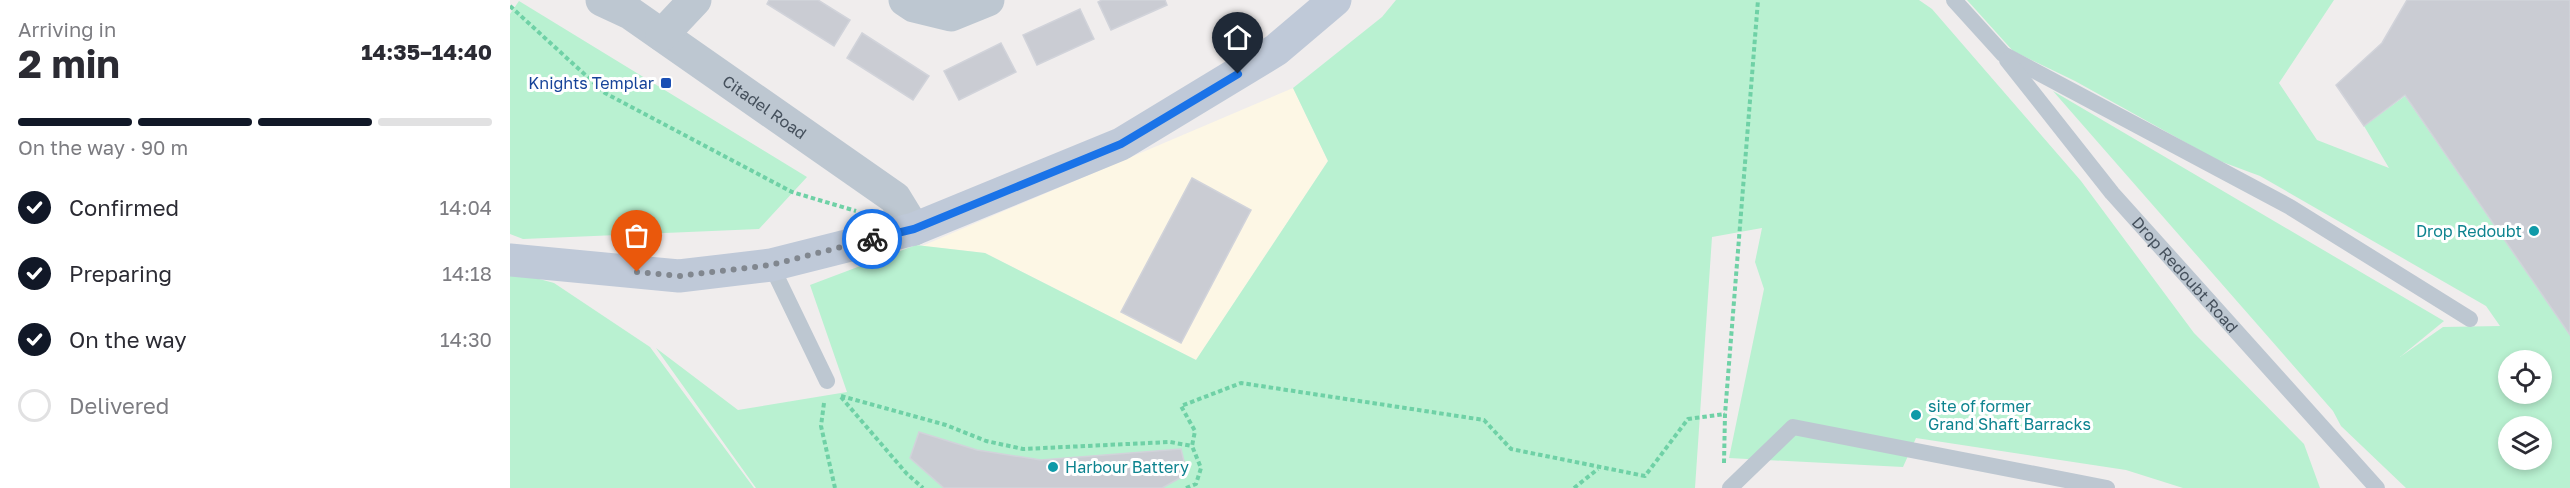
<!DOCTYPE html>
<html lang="en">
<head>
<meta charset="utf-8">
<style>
	:root { --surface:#fff; --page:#f2f2f3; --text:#2b2b33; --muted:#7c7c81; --line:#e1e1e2; --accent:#111827 }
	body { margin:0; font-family:"Golos Text",sans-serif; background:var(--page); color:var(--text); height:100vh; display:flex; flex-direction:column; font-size:22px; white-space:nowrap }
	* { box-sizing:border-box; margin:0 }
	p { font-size:20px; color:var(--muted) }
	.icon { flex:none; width:33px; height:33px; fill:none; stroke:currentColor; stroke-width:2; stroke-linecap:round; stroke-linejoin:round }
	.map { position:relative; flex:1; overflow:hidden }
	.sheet { display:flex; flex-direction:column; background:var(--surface); width:510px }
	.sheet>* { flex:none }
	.tools { position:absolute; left:1988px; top:350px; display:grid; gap:12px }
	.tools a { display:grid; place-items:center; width:54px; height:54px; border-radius:50%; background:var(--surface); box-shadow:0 3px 9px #0003; font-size:30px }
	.pin { position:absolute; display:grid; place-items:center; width:51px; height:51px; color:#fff; margin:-62px -26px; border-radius:50% 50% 50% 0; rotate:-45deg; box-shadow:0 0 6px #0007 }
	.pin .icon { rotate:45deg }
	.courier { position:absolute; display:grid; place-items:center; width:60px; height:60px; margin:-30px; border:4px solid #1a73e8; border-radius:50%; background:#fff; color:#222; box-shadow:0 2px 8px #0007 }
	.summary em { font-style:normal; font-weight:700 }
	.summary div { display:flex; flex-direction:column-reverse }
	.summary { display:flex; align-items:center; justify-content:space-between; height:102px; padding:0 18px }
	h1 { font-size:39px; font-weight:700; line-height:45px }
	.bar { display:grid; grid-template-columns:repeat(4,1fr); gap:9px 6px; align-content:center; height:72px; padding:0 18px }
	.bar i { height:8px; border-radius:4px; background:var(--line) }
	.bar .current { background:var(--accent) }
	.bar p { grid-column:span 4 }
	ol { padding:0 18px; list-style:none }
	li { display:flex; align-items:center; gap:18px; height:66px }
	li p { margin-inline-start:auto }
	li .icon { padding:6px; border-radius:50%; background:var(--accent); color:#fff; stroke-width:4 }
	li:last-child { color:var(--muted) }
	li i { width:33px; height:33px; border:3px solid var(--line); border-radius:50% }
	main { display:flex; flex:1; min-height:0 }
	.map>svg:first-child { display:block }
	.commercial { fill:#fdf7e5 }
	.green { fill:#b9f1d1; fill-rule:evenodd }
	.building { fill:#caccd3; stroke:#d1d3da; stroke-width:1.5 }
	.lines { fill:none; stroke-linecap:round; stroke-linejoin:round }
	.path { stroke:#6fd1a6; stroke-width:4; stroke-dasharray:4.5 3; stroke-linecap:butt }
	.lane { stroke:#bdc7d1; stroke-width:16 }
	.street { stroke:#bdc7d1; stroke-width:33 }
	.secondary { stroke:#bfc9d8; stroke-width:33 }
	.done { stroke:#81878f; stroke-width:6; stroke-dasharray:0 10.8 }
	.route { stroke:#1a73e8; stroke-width:8 }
	.transit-dot { fill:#1a4fb4; stroke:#fff; stroke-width:2 }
	.culture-dot { fill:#0f9aa8; stroke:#fff; stroke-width:2 }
	.labels { text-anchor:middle; stroke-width:6; stroke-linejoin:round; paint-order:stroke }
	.transit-label { font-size:16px; fill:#164399; stroke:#fff; text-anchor:end }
	.street-label { font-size:16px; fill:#45505c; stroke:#fff }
	.culture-label { font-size:16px; fill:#0d838f; stroke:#fff; text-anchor:start }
</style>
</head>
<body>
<main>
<section class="sheet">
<div class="summary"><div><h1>2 min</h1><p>Arriving in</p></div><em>14:35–14:40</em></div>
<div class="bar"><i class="current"></i><i class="current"></i><i class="current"></i><i></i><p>On the way · 90 m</p></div>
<ol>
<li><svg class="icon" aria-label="check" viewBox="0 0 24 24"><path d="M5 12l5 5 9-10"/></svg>Confirmed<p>14:04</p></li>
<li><svg class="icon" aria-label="check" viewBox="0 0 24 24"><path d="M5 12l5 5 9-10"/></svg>Preparing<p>14:18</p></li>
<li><svg class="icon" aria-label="check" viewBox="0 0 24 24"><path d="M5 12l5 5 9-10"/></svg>On the way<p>14:30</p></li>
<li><i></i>Delivered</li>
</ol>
</section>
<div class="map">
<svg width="2060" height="488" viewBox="0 0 2060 488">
	<rect width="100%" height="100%" fill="#f0eded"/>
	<path class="commercial" d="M783 88 818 161 686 360 475 253 412 246Z"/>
	<path class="green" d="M886 0H1409L1422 9 1571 181 1684 333 1794 444 1810 488H1673L1616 470 1406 438 1393 467 1219 458 1254 289 1245 262 1252 228 1202 237 1185 488H246L146 348 228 410 337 392 300 285 406 245 475 253 686 360 818 161 783 88 872 17Z
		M1457 0H1824L1769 83 1807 140 1879 168 1854 126 1895 96 2060 335V488H1896L1831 426 1823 411 1543 91 1934 321 1890 357 1933 327 1990 326 1976 306 1750 176 1707 160 1565 81 1503 51ZM1998 360H2031V393H1998ZM1998 426H2031V459H1998Z
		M9 1 297 177 249 229 13 239 0 234V14Z
		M0 271 44 283 140 347 244 488H0Z"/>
	<path class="building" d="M259 0H308L340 20 324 46 257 4Z
		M592 0H655L657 5 601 30 588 2Z
		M1897 0H2060V335L1895 95 1854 126 1826 85 1872 43Z
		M570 9 584 39 527 65 513 35Z
		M352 33 419 76 403 100 337 58Z
		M491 43 506 72 449 100 434 71Z
		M682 178 741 210 671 343 611 312Z
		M409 432 467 450 531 460 671 449 677 474 652 488H434L400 458Z"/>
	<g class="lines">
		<path class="path" d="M0 6 95 93 282 192 346 211
			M331 396 436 425 476 441 513 449 660 442 682 446
			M331 397 397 474 413 488
			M314 403 311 426 325 488
			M1214 463 1215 414 1248 0
			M676 488 686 484 691 468 682 446 685 431 671 406 731 383 974 420 1001 449 1135 476 1178 419 1215 414
			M1064 488 1088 469"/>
		<g class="lane">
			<path d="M1444 0 1493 54 1780 207 1960 319"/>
			<path id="s1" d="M1497 60 1602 193 1867 488"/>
			<path d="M261 265 317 381"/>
			<path d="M1220 488 1283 427 1597 488"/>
		</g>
		<g class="street">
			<path id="s2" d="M92 0 120 13 385 198 404 229"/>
			<path d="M395 0 404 6 441 15 478 0"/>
			<path d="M152 35 185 0"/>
		</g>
		<path class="secondary" d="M0 260 169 276 261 265 404 229 611 144 766 50 825 0"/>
	</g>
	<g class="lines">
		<path class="done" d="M127 272 169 276 261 265 362 239"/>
		<path class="route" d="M362 239 404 229 611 144 728 74"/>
	</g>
	<rect class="transit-dot" x="150" y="77" width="12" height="12" rx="3"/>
	<g class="culture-dot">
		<circle cx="2024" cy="231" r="6"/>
		<circle cx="1406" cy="415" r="6"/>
		<circle cx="543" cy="467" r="6"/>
	</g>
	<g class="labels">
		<g class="transit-label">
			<text x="144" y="89">Knights Templar</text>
		</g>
		<g class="street-label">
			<text dy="6" stroke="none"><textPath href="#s2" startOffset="195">Citadel Road</textPath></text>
			<text dy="6" stroke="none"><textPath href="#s1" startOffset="279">Drop Redoubt Road</textPath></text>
		</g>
		<g class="culture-label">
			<text x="2012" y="237" text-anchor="end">Drop Redoubt</text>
			<text x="1418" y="412">site of former<tspan x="1418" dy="18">Grand Shaft Barracks</tspan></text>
			<text x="555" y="473">Harbour Battery</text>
		</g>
	</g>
</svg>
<div class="tools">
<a><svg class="icon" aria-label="locate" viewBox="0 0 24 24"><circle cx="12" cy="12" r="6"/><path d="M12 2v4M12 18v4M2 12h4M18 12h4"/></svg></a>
<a><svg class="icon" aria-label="layers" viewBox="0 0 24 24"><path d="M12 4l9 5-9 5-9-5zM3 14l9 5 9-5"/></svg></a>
</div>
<div class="pin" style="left:127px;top:272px;background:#ea580c"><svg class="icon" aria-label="bag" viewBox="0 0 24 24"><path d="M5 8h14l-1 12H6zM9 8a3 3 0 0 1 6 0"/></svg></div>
<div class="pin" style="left:728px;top:74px;background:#1f2937"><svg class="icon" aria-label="home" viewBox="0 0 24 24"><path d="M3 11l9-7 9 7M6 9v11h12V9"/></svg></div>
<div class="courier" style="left:362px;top:239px"><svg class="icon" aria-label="bike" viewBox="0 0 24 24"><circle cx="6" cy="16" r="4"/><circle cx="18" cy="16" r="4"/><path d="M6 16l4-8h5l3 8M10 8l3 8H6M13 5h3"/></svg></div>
</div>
</main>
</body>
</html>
